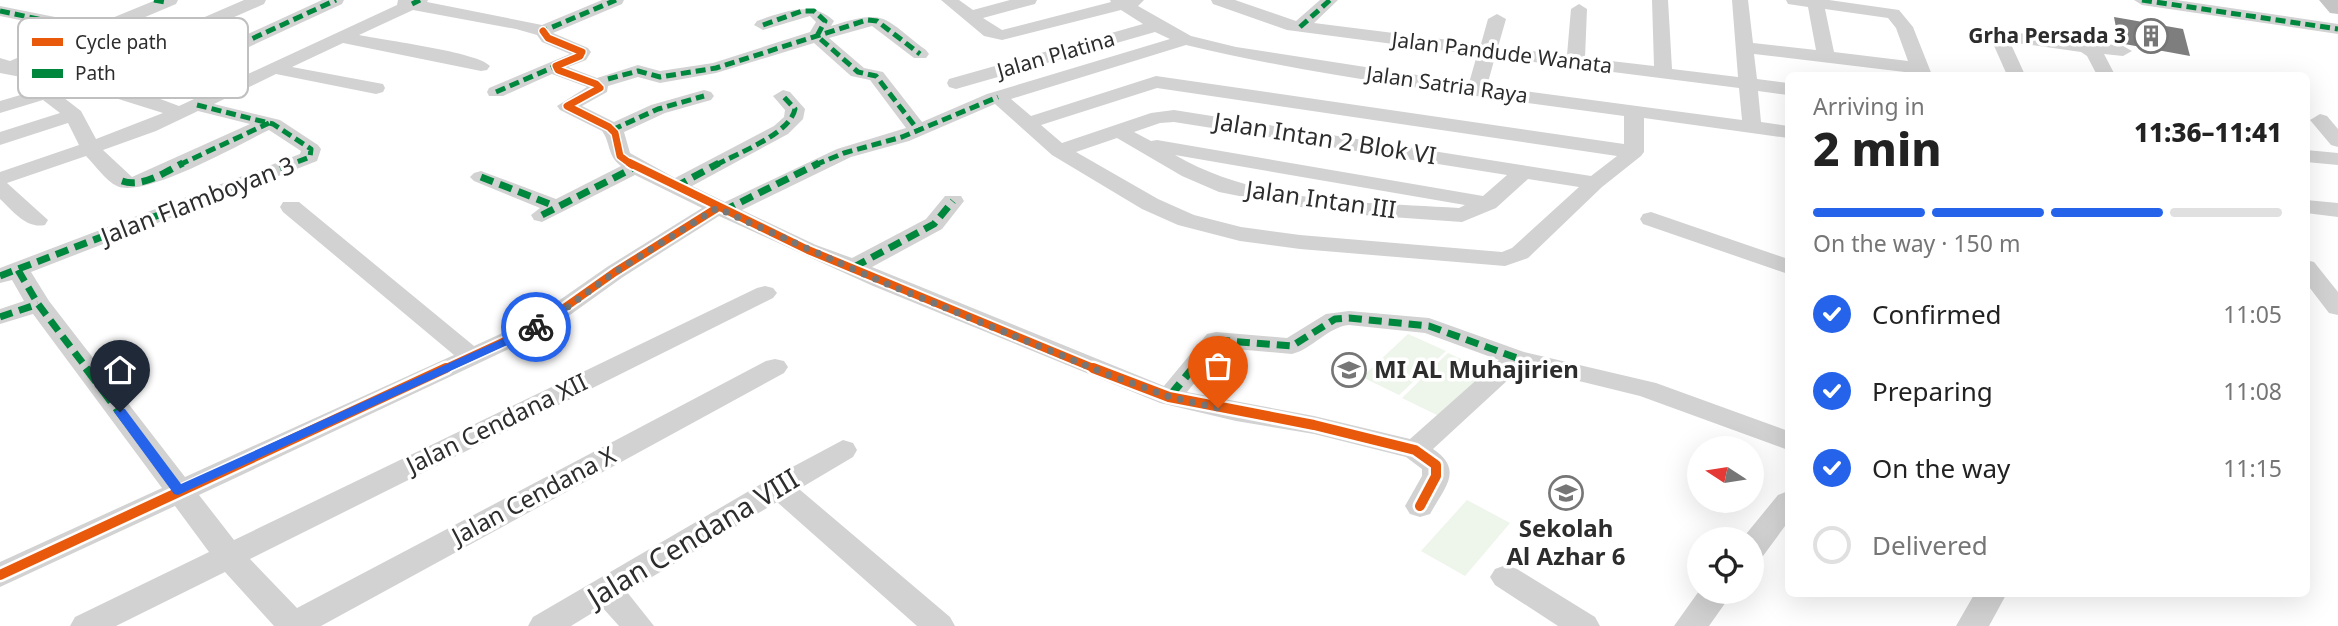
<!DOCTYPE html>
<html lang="en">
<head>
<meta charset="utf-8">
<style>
	:root { --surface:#fff; --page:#f2f2f2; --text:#222; --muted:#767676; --line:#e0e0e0; --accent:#2563eb }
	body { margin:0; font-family:"Noto Sans",sans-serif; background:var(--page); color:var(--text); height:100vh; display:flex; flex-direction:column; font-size:26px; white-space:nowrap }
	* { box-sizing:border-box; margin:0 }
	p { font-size:23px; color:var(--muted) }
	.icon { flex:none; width:38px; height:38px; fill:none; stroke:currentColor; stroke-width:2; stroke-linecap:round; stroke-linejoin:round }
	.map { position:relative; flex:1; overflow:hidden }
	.sheet { position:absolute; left:1785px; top:72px; width:525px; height:525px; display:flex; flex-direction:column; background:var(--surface); border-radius:10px; box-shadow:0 7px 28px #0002 }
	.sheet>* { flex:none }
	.needle { width:46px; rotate:282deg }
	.buttons { position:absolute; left:1687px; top:436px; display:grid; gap:14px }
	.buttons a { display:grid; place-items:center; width:77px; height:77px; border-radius:50%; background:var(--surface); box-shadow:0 7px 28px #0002; font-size:35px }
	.pin { position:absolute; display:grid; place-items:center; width:60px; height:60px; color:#fff; margin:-72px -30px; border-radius:50% 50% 50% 0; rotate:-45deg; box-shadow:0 0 7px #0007 }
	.pin .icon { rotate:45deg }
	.courier { position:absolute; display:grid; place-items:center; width:70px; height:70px; margin:-35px; border:5px solid #2563eb; border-radius:50%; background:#fff; color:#222; box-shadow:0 2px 9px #0007 }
	.headline em { font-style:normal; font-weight:800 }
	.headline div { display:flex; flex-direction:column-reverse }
	.headline { display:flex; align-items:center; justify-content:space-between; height:119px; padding:0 28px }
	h1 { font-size:46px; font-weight:800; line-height:52px }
	.bar { display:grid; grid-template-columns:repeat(4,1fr); gap:10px 7px; align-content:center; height:84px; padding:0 28px }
	.bar i { height:9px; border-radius:5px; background:var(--line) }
	.bar .current { background:var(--accent) }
	.bar p { grid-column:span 4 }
	ol { padding:0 28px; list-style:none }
	li { display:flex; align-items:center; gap:21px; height:77px }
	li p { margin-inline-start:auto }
	li .icon { padding:7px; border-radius:50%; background:var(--accent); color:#fff; stroke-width:4 }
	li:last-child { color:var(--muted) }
	li i { width:38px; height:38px; border:4px solid var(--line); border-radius:50% }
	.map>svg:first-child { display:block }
	.green { fill:#eef5ea }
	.building { fill:#7e7e7e }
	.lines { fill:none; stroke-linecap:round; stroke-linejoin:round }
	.minor { fill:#d2d2d2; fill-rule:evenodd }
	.major { fill:#c5c5c5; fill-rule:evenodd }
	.quiet-far2 { stroke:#00873e; stroke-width:5; stroke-dasharray:10 5; stroke-linecap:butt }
	.quiet-far1 { stroke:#00873e; stroke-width:7; stroke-dasharray:13 7; stroke-linecap:butt }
	.quiet { stroke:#00873e; stroke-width:8; stroke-dasharray:17 8; stroke-linecap:butt }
	.cycleway-far2-casing { stroke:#fff; stroke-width:10 }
	.cycleway-far1-casing { stroke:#fff; stroke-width:12 }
	.cycleway-casing { stroke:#fff; stroke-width:15 }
	.cycleway-far2 { stroke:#e8590c; stroke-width:7 }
	.cycleway-far1 { stroke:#e8590c; stroke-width:8 }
	.cycleway { stroke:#e8590c; stroke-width:10 }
	.route { fill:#2563eb }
	.done { stroke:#767676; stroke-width:7; stroke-dasharray:0 12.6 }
	.labels { text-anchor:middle; stroke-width:7; stroke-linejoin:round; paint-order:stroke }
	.far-poi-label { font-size:21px; font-weight:bold; fill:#2d2d2d; stroke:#fff; text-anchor:end }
	.far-street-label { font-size:21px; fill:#2d2d2d; stroke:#fff }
	.street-label { font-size:24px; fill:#2d2d2d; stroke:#fff }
	.poi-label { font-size:24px; font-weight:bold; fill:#2d2d2d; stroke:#fff; text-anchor:start }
	.near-street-label { font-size:28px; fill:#2d2d2d; stroke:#fff }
	.key { fill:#fff; stroke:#c0c0c0; stroke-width:2 }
	.key-label { font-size:19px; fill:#2d2d2d }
</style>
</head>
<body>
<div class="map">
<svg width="2338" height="626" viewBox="0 0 2338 626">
	<rect width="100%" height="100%" fill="#fff"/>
	<path class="green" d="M1408 334 1446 351 1399 395 1362 377Z
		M1448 353 1488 371 1441 417 1402 398Z
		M1467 500 1510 523 1465 576 1421 551Z"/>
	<path class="building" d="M2114 17 2183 29 2190 56 2119 43Z"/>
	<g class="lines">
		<path class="minor" d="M156 0H178L176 4 27 67 73 74 244 0H266L264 4 93 79 128 89 322 0H344L342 4 147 94 179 106 397 5 398 0H428L427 2 542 25 602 0H624L622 4 553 33 588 48 591 52 586 60 568 67 597 78 638 65 660 71 713 63 810 32 816 22 810 16 763 30 754 25 757 21C783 12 813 0 834 21L831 26C887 8 882 17 926 50L929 54 926 58H914L872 26 829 38 864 68 883 72 922 122 987 94 1170 39 1155 32 956 89 949 87 947 83 949 79 1143 24 1121 10 1002 40 984 36 941 0H959L973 10 1010 0H1037L1035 4 983 18 1002 30 1111 2 1110 0H1144L1138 6 1191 36 1236 47 1469 83 1477 55 1287 30 1213 4 1211 0H1235L1296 21 1320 0H1338L1314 23 1481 44 1488 19 1497 14 1506 19 1498 47 1567 55 1571 9 1579 4 1587 9 1585 58 1654 66 1652 0H1668L1672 69 1738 77 1732 0H1748L1753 43 1816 50 1808 7 1788 4 1786 0H1829L1899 10 1913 27 1932 75H1914L1913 73 1754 54 1757 79 1788 83V95L1758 91 1761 122 1788 126V138L1644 118V152L1641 156 1602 187 1528 258 1505 266 1300 249 1240 241 1178 225 1142 209 1052 155 995 104 909 141 851 157 742 210 816 245 852 258 926 219 945 196H961L964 201 942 229 872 267 1164 386 1207 334 1216 332 1287 338 1326 314 1349 311 1429 318 1524 352 1656 383 1788 431V450L1640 396 1522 367 1433 449C1464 470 1445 487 1430 514L1420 517 1410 514 1405 506 1422 476V469L1406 457 1314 434 1236 421 1160 403 873 286 719 216 623 277 549 330 199 495 234 540 757 288 765 286 773 288 777 293 773 298 250 559 297 608 766 361 775 359 784 361 788 367 784 373 321 626H274L225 572 116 626H70L75 617 209 552 175 506 0 587V562L162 488 33 314 0 324V309L24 301 12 280 0 283V268L300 154 301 151 269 130C240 144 144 199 117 186 106 181 95 165 86 156L7 183 48 220 45 225C26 229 13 211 0 199V172L79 145 68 123 0 145V132L60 113 43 100 0 113V101L34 91 21 77 0 73V58L10 61 78 32 0 16V6L95 25ZM1825 9 1888 18 1896 28 1908 61 1834 52ZM413 10 516 29 537 35 542 42 570 54 489 88 487 92 489 96H503L552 74 587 87 557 106 560 110 602 131C611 143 607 156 621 166L556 199 481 171 474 173 470 177 474 181 540 208 531 215 534 220 542 222 635 175 702 208 607 267 531 320 474 346 299 202H283L280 207 283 212 454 355 185 477 49 301 31 272 317 161 321 149 318 145 280 120 214 104 276 74 376 94 383 92 385 88 383 84 292 67 343 43 481 71 487 70 490 66C478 52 382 40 359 35ZM814 43 851 76 870 80 906 128 837 149 725 202 692 186 788 134 803 119 805 109 790 92 783 90 773 96 785 110 784 117 774 126 675 178 630 153 624 132 665 113 711 100 714 96 711 92 704 90 651 105 614 122 582 106 607 92 608 86 638 77 660 83 716 73ZM1186 45C1329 79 1478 96 1624 116V144L1156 76 1031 116 1011 99ZM1495 57 1739 88 1742 120 1487 86ZM77 86 163 113 96 139 81 111 59 94ZM1157 88 1617 156 1591 176 1174 110 1151 113 1062 143 1041 125ZM198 111 250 124 132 177 103 150 156 131ZM1174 122 1507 175 1483 196 1157 140 1151 141 1134 132 1160 123ZM1117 138 1182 176 1219 192 1285 205 1363 215 1462 222 1496 208 1528 179 1579 187 1512 248 1502 252 1300 235 1241 227 1194 215 1158 199 1076 152ZM1175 155 1465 205 1459 208C1365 202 1259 204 1175 155ZM1349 325 1425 333 1499 360 1410 439 1314 416 1187 392 1223 348 1292 354C1312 349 1328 327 1349 325Z
			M2134 0H2176L2338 24V34L2142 5Z
			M2001 31 2123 46 2132 51 2123 56 2104 54 2115 75H2097L2087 56 2081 52 2010 42 2025 75H2007L1991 39 1995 32Z
			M2320 114 2327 116 2338 129V147L2331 145 2310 120Z
			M2306 150 2338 153V165L2306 162Z
			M2306 200 2338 203V217L2306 213Z
			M1651 212 1788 259V274L1643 224 1640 219 1643 214Z
			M2306 260 2314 262 2338 292V315L2329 313 2306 283Z
			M843 440 853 443 857 450 853 457 799 489 950 617 955 626H917L777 502 627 592 654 626H619L602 607 571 626H528L533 617 768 480Z
			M1788 491V522L1763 556 1752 559V539H1742L1778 495Z
			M1506 565 1517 569 1595 617 1600 626H1558L1495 585 1490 577 1495 569Z
			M1699 591 1733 592 1709 626H1674Z
			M1975 593H2007L1989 626H1956Z"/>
		<path class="major" d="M2319 0H2338V14L2330 13Z"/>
		<path class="quiet-far2" d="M154 0 165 2
			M2142 0 2338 29
			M412 4 420 0
			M0 11 96 31
			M763 25 802 11H814L825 21 817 36 858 72 876 76 918 130
			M1300 27 1330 0
			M546 35 543 31 616 0
			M608 79 638 71 660 77 716 68 867 20 877 21 920 54
			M496 92 556 66
			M130 95 336 0
			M197 105 273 124 311 149 310 157 289 165
			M612 130 658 109 704 96
			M179 165 269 123
			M716 165C738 153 790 134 795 109L783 96
			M815 165 844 153 902 137 998 97"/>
		<path class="quiet-far1" d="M481 177 555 206
			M122 181C143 188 165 172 183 163
			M675 187 719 163
			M723 211 819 163
			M542 215 635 167
			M854 267 934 224 953 201
			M18 270 38 304 88 370
			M0 276 294 163
			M0 317 38 304
			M1191 370 1216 340 1292 346 1335 319 1349 318 1429 326 1517 358"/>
		<path class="quiet" d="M86 368 178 490
			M1169 397 1193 368"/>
		<g class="cycleway-far2-casing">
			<path id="cycleway-far2" d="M543 31 548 38 582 52 580 56 556 66 558 70 596 84 600 88 567 106 609 127 615 133 620 156 632 165"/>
		</g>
		<g class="cycleway-far1-casing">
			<path id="cycleway-far1" d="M630 163 808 250 1098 370
				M442 370 540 325 615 272 717 208"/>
		</g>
		<g class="cycleway-casing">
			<path id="cycleway" d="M1093 368 1169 397 1314 425 1415 450 1436 465V476L1420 506
				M0 575 446 368"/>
		</g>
		<use href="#cycleway-far2" class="cycleway-far2"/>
		<use href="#cycleway-far1" class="cycleway-far1"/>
		<use href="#cycleway" class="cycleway"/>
	</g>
	<path class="route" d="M536 324 540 325V330L178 495 174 494 114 412 120 408 125 409 181 484Z"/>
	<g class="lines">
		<path class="done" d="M536 327 554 317 615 272 717 208 880 281 1107 374 1170 397 1218 408"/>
	</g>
	<defs>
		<g id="building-ring" transform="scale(1.75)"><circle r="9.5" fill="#fff" stroke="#767676" stroke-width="1.5"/><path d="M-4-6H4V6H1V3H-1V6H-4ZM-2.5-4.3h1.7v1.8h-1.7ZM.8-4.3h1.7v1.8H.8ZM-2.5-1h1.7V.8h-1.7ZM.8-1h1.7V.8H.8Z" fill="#767676"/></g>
		<g id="school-ring" transform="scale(1.75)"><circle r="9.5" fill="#fff" stroke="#767676" stroke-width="1.5"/><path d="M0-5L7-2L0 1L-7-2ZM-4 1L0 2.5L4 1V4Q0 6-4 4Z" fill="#767676"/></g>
	</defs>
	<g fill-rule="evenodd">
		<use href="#building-ring" x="2151" y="36"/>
		<use href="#school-ring" x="1349" y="370"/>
		<use href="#school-ring" x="1566" y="493"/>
	</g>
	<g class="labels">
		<g class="far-poi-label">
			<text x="2126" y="43">Grha Persada 3</text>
		</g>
		<g class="far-street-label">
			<text transform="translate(1502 53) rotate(7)" y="7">Jalan Pandude Wanata</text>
			<text transform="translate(1056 55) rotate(-16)" y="7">Jalan Platina</text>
			<text transform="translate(1447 85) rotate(8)" y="7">Jalan Satria Raya</text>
		</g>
		<g class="street-label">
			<text transform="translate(1325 139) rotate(9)" y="8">Jalan Intan 2 Blok VI</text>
			<text transform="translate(1321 200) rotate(8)" y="8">Jalan Intan III</text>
			<text transform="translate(198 201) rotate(-21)" y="8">Jalan Flamboyan 3</text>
			<text transform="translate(497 424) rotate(-26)" y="8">Jalan Cendana XII</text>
			<text transform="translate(534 496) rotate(-28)" y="8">Jalan Cendana X</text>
		</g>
		<g class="poi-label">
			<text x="1374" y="378">MI AL Muhajirien</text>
			<text x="1566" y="537" text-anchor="middle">Sekolah<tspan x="1566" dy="28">Al Azhar 6</tspan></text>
		</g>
		<g class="near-street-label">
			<text transform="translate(693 538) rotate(-31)" y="10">Jalan Cendana VIII</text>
		</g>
	</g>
	<rect x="18" y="18" width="230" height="80" rx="10" class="key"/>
	<rect x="32" y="38" width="31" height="8" fill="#e8590c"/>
	<rect x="32" y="69" width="31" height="9" fill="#00873e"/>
	<g class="key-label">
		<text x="75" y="49">Cycle path</text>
		<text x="75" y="80">Path</text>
	</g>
</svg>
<div class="buttons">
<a><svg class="needle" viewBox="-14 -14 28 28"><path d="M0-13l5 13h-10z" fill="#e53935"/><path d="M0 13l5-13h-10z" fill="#767676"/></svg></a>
<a><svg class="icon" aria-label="locate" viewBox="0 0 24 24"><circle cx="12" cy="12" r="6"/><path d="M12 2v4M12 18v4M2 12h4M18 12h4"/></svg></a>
</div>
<div class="pin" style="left:1218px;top:408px;background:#ea580c"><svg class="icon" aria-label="bag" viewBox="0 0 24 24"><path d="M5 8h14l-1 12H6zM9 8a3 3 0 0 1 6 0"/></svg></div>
<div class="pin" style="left:120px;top:412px;background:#1f2937"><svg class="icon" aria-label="home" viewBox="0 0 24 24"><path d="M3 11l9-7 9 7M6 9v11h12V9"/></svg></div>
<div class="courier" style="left:536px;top:327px"><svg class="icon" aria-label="bike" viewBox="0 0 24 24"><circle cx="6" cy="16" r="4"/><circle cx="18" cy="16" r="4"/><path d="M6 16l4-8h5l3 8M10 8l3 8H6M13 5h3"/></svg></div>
<section class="sheet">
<div class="headline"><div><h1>2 min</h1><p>Arriving in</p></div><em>11:36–11:41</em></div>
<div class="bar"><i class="current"></i><i class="current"></i><i class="current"></i><i></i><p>On the way · 150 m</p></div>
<ol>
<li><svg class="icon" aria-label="check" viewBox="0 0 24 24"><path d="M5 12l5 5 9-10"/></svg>Confirmed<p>11:05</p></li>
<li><svg class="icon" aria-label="check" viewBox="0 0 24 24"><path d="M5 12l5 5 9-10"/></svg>Preparing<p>11:08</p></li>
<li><svg class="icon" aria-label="check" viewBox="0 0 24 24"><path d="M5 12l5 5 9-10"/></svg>On the way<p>11:15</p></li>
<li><i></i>Delivered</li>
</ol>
</section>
</div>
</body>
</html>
